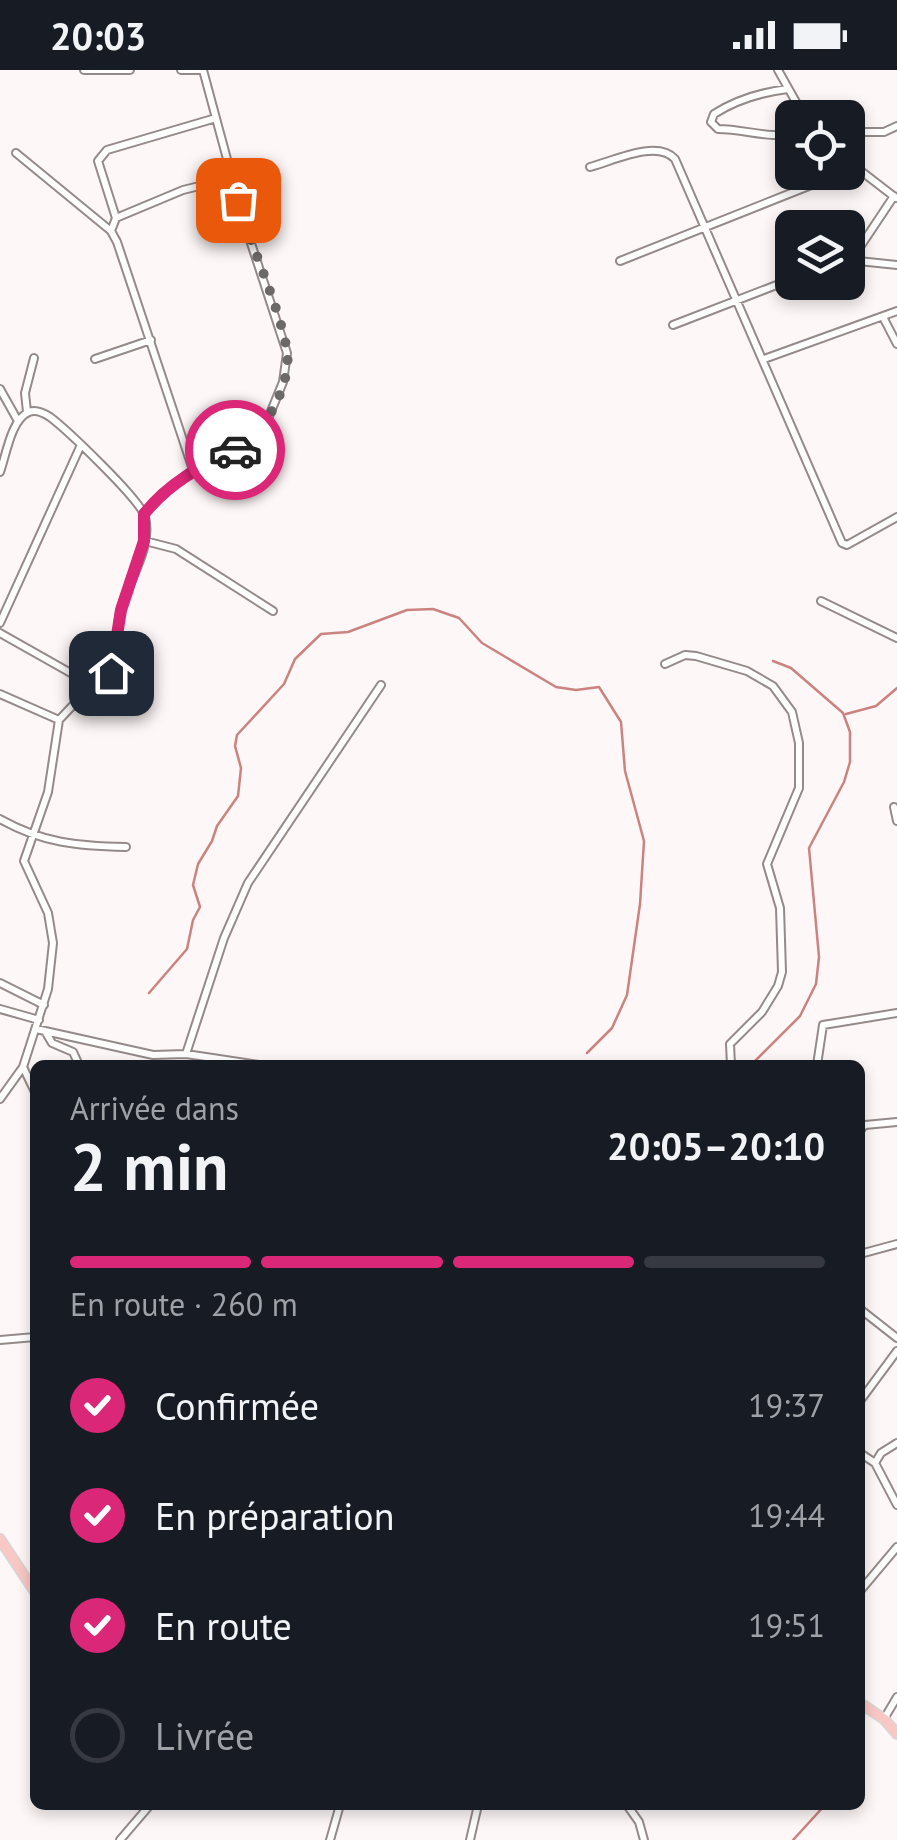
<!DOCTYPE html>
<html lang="fr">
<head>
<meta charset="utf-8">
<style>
	:root { --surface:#171b24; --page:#242831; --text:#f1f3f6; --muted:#9ea1a6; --line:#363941; --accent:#db2777 }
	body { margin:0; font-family:"PT Sans",sans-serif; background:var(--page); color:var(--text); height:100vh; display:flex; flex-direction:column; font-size:38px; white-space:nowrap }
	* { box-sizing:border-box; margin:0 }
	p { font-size:32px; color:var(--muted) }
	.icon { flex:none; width:55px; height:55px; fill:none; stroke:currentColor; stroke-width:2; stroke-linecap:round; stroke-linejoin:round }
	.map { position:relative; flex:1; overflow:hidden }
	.panel { position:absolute; left:30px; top:990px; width:835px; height:750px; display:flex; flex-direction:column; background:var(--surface); border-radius:15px; box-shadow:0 5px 15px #0003 }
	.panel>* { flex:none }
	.controls { position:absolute; left:775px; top:30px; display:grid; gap:20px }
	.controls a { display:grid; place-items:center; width:90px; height:90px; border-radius:15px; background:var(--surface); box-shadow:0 5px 15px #0003; font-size:50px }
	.pin { position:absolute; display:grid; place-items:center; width:85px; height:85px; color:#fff; margin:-42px; border-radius:20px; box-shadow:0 5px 15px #0006 }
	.courier { position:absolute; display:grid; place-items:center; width:100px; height:100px; margin:-50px; border:8px solid #db2777; border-radius:50%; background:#fff; color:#222; box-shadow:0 2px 12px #0007 }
	.head em { font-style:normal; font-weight:700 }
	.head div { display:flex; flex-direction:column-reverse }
	.head { display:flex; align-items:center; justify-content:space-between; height:170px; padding:0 40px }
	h1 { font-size:65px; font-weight:700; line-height:75px }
	.bar { display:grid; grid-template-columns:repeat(4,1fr); gap:15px 10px; align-content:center; height:120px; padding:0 40px }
	.bar i { height:12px; border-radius:8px; background:var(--line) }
	.bar .on { background:var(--accent) }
	.bar p { grid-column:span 4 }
	ol { padding:0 40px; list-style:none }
	li { display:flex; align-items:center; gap:30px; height:110px }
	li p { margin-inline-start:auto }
	li .icon { padding:10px; border-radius:50%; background:var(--accent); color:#fff; stroke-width:4 }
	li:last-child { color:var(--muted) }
	li i { width:55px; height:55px; border:5px solid var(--line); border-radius:50% }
	.status { display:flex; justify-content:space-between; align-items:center; height:70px; padding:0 50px; background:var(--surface); direction:ltr }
	.status svg { height:28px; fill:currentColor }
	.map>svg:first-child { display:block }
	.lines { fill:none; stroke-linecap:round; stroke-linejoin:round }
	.stream { stroke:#cb837f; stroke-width:2.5 }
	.street-casing { stroke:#948a89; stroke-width:10 }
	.primary-casing { stroke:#d7d6d6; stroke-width:12 }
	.street { stroke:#fff; stroke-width:6 }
	.primary { stroke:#fac8c4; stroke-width:9 }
	.done { stroke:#6e6969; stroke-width:10; stroke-dasharray:0 18 }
	.route { stroke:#db2777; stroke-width:12 }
</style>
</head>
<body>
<div class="status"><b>20:03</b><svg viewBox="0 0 49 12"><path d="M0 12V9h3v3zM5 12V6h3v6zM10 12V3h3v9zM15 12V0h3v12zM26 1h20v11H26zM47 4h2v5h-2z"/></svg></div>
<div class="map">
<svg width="897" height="1770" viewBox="0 0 897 1770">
	<rect width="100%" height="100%" fill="#fef7f7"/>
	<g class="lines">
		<path class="stream" d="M846 644 876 636 897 618
			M149 923 187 879 193 850 200 837 193 815 198 794 212 771 217 756 238 726 241 698 235 676 237 665 284 614 295 589 321 564 348 562 407 540 433 539 459 548 482 573 556 617 576 620 599 617 621 652 625 701 644 771 640 834 627 925 612 958 587 983
			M751 995 800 946 816 914 819 887 809 778 844 712 850 692V662L843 643 791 598 773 591
			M860 1689 863 1685
			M793 1770 825 1735"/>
		<g class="street-casing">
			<path id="street" d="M84 0H130
				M181 0H203
				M778 0 805 48
				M788 19C763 22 736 30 714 44L711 52 718 59C743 59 767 68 792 65
				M848 62H884L897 56
				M16 83 111 161 117 172 193 400 163 423 144 444
				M848 91 896 128
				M590 97C613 91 657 69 675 89L842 473 847 475 897 447
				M116 148 183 120 232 108
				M111 161 116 148 98 91 107 80 216 48
				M848 189 860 177 894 126
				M849 190 897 195
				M620 191 844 102
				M883 247 897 274
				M673 255 792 209
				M95 289 151 270
				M764 289 897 241
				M0 319 18 351
				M27 342 25 323 34 288
				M193 400 252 371 265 356 283 312 287 283 244 152 203 0
				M0 402C6 386 11 349 29 342 36 339 44 343 50 347 66 359 141 430 145 447 153 479 127 512 120 542 116 562 118 584 111 603L92 615 59 650 48 722 24 791 48 843 53 873 48 919 23 997 0 1029
				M145 471 176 479 273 541
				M821 531 897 568
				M0 553 80 377
				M0 563 92 615
				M665 594 685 585 696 586 747 601 773 616 792 642 799 673V718L767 794 780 838 782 902 778 916 762 942 730 974 731 995
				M0 624 59 650
				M894 737 897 751
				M0 749C43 773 77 776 126 777
				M0 913 44 935
				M0 939 39 950
				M36 959 153 985 186 984 259 995
				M45 961 52 973 73 982 79 995
				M186 984 224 868 248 813 381 615
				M817 995 823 955 897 943
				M23 997 35 1022
				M860 1060 865 1055 897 1052
				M860 1184 897 1174
				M860 1239 897 1268
				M0 1270 35 1267
				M860 1331 897 1281
				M860 1383 875 1393 897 1435
				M875 1393 881 1383 897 1373
				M860 1521 897 1477
				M860 1577V1608
				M884 1649 897 1627
				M627 1735 639 1752 644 1770
				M120 1770 150 1735
				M330 1770 340 1735
				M470 1770 478 1735"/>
		</g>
		<g class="primary-casing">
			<path id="primary" d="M0 1469 35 1522
				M860 1633 884 1649 897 1664"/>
		</g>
		<use href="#street" class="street"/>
		<use href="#primary" class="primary"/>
	</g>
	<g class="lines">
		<path class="done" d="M235 380C264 366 292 314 287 281 279 234 251 178 238 130"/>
		<path class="route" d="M111 603 121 540 144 471V444C169 413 199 397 235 380"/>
	</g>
</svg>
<div class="controls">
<a><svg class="icon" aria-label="locate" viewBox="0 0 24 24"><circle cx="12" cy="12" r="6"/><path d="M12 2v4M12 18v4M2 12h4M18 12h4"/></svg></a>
<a><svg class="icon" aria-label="layers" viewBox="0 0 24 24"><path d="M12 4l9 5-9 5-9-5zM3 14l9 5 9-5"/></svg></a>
</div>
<div class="pin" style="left:238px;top:130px;background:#ea580c"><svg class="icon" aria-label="bag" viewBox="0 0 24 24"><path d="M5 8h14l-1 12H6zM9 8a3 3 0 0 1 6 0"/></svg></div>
<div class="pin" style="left:111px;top:603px;background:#1f2937"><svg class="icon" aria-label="home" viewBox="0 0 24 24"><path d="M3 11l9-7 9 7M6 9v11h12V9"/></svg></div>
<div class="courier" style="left:235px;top:380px"><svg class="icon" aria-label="car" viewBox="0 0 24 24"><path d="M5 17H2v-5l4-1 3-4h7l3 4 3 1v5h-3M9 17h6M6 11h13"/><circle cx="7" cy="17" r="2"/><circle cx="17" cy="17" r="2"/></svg></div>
<section class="panel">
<div class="head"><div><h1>2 min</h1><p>Arrivée dans</p></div><em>20:05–20:10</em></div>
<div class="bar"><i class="on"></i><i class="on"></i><i class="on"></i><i></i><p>En route · 260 m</p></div>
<ol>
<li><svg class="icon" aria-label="check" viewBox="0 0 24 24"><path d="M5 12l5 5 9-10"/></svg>Confirmée<p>19:37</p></li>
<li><svg class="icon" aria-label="check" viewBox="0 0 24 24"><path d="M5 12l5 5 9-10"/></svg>En préparation<p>19:44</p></li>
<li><svg class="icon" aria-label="check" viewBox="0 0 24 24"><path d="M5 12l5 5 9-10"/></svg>En route<p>19:51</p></li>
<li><i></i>Livrée</li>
</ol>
</section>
</div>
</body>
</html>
